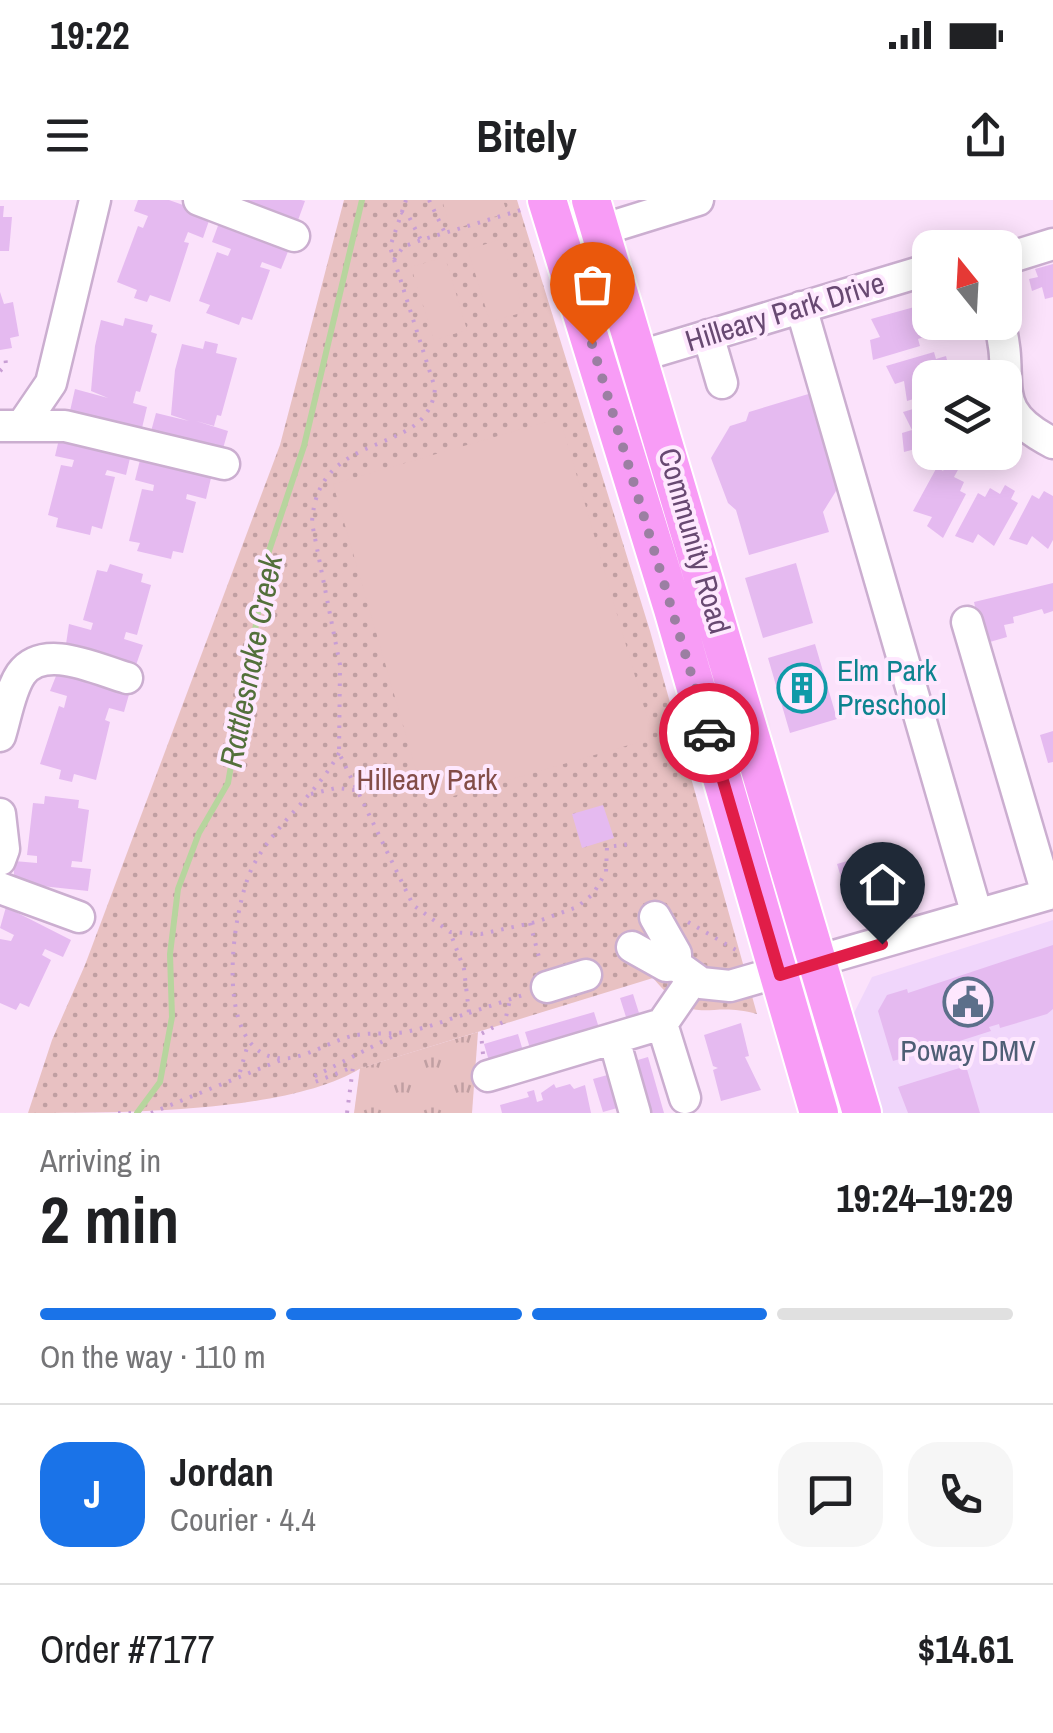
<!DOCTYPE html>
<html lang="en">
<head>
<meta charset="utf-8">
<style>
	:root { --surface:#fff; --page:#f6f6f6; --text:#202124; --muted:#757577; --line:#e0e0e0; --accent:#1a73e8 }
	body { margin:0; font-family:"Archivo Narrow",sans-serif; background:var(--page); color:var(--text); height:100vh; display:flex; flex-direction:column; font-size:38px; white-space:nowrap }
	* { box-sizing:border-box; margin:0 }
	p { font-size:32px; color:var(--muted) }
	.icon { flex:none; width:55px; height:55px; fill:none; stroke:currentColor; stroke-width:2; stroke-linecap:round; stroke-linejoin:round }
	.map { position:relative; height:913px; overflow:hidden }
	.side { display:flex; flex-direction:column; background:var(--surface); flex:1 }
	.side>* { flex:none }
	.needle { width:65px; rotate:342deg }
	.fabs { position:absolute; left:912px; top:30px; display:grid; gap:20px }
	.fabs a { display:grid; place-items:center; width:110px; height:110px; border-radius:20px; background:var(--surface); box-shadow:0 5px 25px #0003; font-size:50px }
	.pin { position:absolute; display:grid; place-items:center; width:85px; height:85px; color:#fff; margin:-102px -42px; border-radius:50% 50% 50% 0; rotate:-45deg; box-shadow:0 0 10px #0007 }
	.pin .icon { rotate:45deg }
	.courier { position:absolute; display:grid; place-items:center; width:100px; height:100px; margin:-50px; border:8px solid #e11d48; border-radius:50%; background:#fff; color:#222; box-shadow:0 2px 12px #0007 }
	.overview em { font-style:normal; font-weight:800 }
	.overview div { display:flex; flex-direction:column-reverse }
	.overview { display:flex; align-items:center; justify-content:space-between; height:170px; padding:0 40px }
	h1 { font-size:65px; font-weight:800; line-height:75px }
	.bar { display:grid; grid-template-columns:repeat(4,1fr); gap:15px 10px; align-content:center; height:120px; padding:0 40px }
	.bar i { height:12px; border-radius:8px; background:var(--line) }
	.bar .current { background:var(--accent) }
	.bar p { grid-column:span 4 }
	.line { display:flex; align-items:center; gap:25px; padding:0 40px; border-top:2px solid var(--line) }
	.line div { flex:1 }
	.round { display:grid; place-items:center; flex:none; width:105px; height:105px; border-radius:30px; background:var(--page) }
	.status { display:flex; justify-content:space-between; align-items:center; height:70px; padding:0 50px; background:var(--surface); direction:ltr }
	.status svg { height:28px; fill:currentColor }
	header { display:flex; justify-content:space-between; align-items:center; height:130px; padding:0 40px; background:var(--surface); font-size:45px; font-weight:800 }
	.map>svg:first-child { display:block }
	.commercial { fill:#f0d6fb }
	.grass { fill:url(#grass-tufts) }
	.park { fill:url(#park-dots) }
	.pitch { fill:#e8c1c2 }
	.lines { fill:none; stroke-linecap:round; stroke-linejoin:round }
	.stream { stroke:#b7d59e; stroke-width:6 }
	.building { fill:#e5baf0 }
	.minor-casing { stroke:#cbaed0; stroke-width:35 }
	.major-casing { stroke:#fff; stroke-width:42 }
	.path { stroke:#c89ed4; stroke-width:4; stroke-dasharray:2.5 8; stroke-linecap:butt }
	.minor { stroke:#fff; stroke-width:30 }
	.major { stroke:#f89cf6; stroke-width:38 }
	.done { stroke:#9b7fa2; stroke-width:10; stroke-dasharray:0 18 }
	.route { stroke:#e11d48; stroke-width:12 }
	.labels { text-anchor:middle; stroke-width:8; stroke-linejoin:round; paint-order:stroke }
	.street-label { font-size:30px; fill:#684972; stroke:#fee8fe }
	.culture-label { font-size:30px; fill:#0d838f; stroke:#fee8fe; text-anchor:start }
	.park-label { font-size:30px; fill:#834d47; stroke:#fee8fe }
	.service-label { font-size:30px; fill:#4e5e75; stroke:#fee8fe }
	.water-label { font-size:32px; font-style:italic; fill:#53703b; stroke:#fee8fe }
</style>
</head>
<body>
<div class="status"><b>19:22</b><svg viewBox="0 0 49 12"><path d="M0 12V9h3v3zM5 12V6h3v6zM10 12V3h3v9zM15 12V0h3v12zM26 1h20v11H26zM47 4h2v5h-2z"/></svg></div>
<header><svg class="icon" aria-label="menu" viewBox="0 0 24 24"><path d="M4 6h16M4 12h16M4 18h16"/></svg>Bitely<svg class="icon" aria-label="share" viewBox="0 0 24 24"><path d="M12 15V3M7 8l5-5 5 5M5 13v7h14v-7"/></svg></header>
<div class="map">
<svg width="1053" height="913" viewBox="0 0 1053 913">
	<defs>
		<pattern id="grass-tufts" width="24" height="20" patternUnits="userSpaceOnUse" patternTransform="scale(2.5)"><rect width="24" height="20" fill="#e8c1c2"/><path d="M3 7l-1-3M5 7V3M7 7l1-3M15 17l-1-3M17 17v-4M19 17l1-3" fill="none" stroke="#c09fa2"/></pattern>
		<pattern id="park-dots" width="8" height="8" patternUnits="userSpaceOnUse" patternTransform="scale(2.5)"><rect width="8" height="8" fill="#e8c1c2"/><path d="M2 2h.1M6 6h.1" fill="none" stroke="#c09fa2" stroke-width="1.8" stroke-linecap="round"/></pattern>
	</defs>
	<rect width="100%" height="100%" fill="#fbe2fb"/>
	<path class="commercial" d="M1053 720V913H882L853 815 872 777Z"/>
	<path class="grass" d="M478 832 472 913H354L360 868Z"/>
	<path class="park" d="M344 0H517L650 431 757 814C704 799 698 831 653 778L361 868C289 913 120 913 28 913L52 840 85 765 280 245Z"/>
	<path class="pitch" d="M442 0H503L507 13 451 30Z
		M501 39 524 112 490 122 468 50Z
		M445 57 467 130 434 140 411 67Z
		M560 218 653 538 426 604 333 284Z"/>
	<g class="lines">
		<path class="stream" d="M137 913 160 882 172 817 170 754 178 689 199 633 228 583 269 351 304 246 362 0"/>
	</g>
	<path class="building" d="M138 0H169L211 15 203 38 188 32 184 42 189 43 170 102 150 95 147 102 134 98 137 90 117 82 138 26 143 28 148 16 134 11Z
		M247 0H301L305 1 297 23 245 4Z
		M0 6H4L3 17H12L9 51H0Z
		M219 23 289 49 281 69 262 62 260 67 270 70 252 120 242 117 239 125 206 113 210 105 199 101 217 52 228 56 231 49 212 42Z
		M1053 64V97L1045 99 1042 87 1032 91 1029 79 1038 77 1035 69Z
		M0 92 4 104 13 102 19 136 10 138 12 148 0 150Z
		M918 106 920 113 930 110V123L924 125 927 136 918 139 920 146 873 160 870 140 880 137 871 119Z
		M125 118 153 125 151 132 157 134 140 192 136 191 133 203 147 207 142 228 70 211 75 189 108 198 91 191 95 146 101 120 123 126Z
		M205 141 218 144 216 153 237 158 221 216 217 215 214 226 196 221 228 231 222 252 150 235 156 213 189 221 171 215 175 170 182 144 203 149Z
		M934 152 936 159 946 156 949 168 958 165 962 178H930V194L907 201 904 181 895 184 886 166Z
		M815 192 842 288 836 291 823 312 829 332 749 355 736 310 728 303 711 258 730 226 746 221 749 212Z
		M930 204V245L904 252 902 233 912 230 903 212Z
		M60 235 131 254 126 275 107 270 105 275 115 277 102 329 92 326 90 335 56 327 58 318 48 315 61 265 72 267 74 260 55 256Z
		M140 260 211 278 206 299 187 294 186 299 196 302 183 353 173 351 171 359 137 351 140 343 129 341 142 289 153 291 154 285 135 280Z
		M948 262 959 268 954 277 964 282 960 291 966 294 943 338 927 326 932 317 913 311 937 267 943 271Z
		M1005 285 1015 291 1011 299 1018 303 994 346 978 334 973 343 955 336 978 293 985 297 990 288 1000 294Z
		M1044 291 1053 296V340L1048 349 1032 336 1027 345 1009 339 1032 295 1039 299Z
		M796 363 813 423 763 438 745 378Z
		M110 364 143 374 141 382 151 385 137 435 126 432 124 439 143 445 136 465 66 444 69 424 91 430 93 423 83 420 97 370 107 372Z
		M1053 383V411L1044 414 1042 409 1013 417 1014 423 1004 425 1007 437 983 444 974 402Z
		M815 444 837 519 790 533 768 458Z
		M58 471 130 491 124 512 109 508 105 520 110 522 96 580 74 574 72 582 59 579 61 570 40 564 59 506 64 508 67 496 50 491Z
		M1053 531V562L1048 563 1040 535Z
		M45 596 79 600 78 608 89 610 82 662 72 661 71 667 91 669 88 691 14 683V661L37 663V656L27 655 33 603 44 604Z
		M603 605 614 638 582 648 572 614Z
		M889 649 899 681 847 697 837 664Z
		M6 707 71 740 63 757 45 749 42 755 51 760 29 807 20 803 16 810 0 803V739L11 741 14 735 0 728Z
		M1053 745V809L1047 814 1000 828 999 824 989 827 991 831 944 846 942 841 932 844 934 849 893 861 878 811 887 795 907 789 908 793Z
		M633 794 639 813 626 817 620 798Z
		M594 812 599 828 530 848 525 832Z
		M741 823 749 856 745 857 761 890 721 901 713 870 718 868 713 866 704 835Z
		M518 834 523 851 489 861 484 844Z
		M648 857 664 913H646L631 862Z
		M966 866 980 913H908L898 887Z
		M611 874 621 907 603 912 593 879Z
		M554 884 556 888 570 884 574 889 585 885 591 913H502L500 905 529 897 527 892 534 890 537 902 543 900 541 893Z"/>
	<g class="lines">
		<g class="minor-casing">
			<path id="minor" d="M199 0 294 36
				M601 30 698 0
				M1005 59 1053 44
				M801 107 977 715
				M999 122C1017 183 984 208 1053 243
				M708 135 722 183
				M640 156 930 69
				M23 224 51 183 95 0
				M0 226H65L224 264
				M967 422 1047 694
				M0 536C6 517 10 490 21 474 44 442 98 470 127 478
				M0 614 4 649 0 660
				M0 688 79 717
				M655 717 676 754V765
				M632 747 666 766 676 765 701 783 730 786 1053 693
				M547 787 586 775
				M662 824 685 898
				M614 839 635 913
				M488 876 662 824 693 779"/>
		</g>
		<g class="major-casing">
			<path id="major" d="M547 0 673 409 819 913
				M591 0 862 913"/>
		</g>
		<path class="path" d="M406 0 390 47 435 188C429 260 317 225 312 323L340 465 339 553 413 705 450 732 481 734 536 722 577 707 593 694 606 672 607 647 631 644
			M429 0 444 31
			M401 12 409 17 421 40 521 10
			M394 60 403 47 421 40
			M0 171 6 165 5 154
			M339 553C316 596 274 624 252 668 232 710 212 849 277 858 302 862 332 839 357 835 375 832 393 835 410 831 430 827 449 819 469 813L464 769 450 732
			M311 594 336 588 355 590
			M688 722 736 750
			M530 723 540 761
			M469 813 526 794
			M483 854 481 834 505 821 510 800
			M240 872 248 844
			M118 913H134
			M151 913 281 860
			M347 913 353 867 315 882 313 877 395 835"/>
		<use href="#minor" class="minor"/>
		<use href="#major" class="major"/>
	</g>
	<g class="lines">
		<path class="done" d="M592 144 709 533"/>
		<path class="route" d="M709 533 780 775 882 744"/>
	</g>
	<defs>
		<g id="building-ring" transform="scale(2.5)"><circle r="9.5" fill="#fee8fe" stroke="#0f9aa8" stroke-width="1.5"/><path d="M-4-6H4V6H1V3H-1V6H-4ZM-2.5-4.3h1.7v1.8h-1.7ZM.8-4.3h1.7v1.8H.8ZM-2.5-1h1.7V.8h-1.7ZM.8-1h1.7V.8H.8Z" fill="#0f9aa8"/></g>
		<g id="civic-ring" transform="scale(2.5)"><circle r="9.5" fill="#fee8fe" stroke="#5c6f8a" stroke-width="1.5"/><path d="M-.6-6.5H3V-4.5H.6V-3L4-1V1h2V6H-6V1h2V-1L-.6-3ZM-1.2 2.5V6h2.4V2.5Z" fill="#5c6f8a"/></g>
	</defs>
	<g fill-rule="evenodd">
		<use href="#building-ring" x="802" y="488"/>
		<use href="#civic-ring" x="968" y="802"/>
	</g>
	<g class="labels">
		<g class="street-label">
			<text transform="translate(785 112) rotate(-17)" y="10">Hilleary Park Drive</text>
			<text transform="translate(694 341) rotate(74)" y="10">Community Road</text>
		</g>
		<g class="culture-label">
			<text x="837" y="481">Elm Park<tspan x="837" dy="34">Preschool</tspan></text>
		</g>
		<g class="park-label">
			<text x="427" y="590">Hilleary Park</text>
		</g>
		<g class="service-label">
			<text x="968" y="861">Poway DMV</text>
		</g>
		<g class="water-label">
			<text transform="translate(251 461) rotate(-79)" y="11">Rattlesnake Creek</text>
		</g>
	</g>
</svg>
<div class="fabs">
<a><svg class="needle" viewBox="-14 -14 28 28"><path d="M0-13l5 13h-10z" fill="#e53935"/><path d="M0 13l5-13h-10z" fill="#757577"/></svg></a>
<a><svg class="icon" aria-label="layers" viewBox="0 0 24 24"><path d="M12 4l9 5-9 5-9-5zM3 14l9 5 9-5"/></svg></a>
</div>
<div class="pin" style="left:592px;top:144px;background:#ea580c"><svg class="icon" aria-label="bag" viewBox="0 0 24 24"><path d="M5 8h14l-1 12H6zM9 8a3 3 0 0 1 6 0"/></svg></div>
<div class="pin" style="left:882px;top:744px;background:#1f2937"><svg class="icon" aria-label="home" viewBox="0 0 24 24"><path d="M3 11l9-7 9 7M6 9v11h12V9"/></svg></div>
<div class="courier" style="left:709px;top:533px"><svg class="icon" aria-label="car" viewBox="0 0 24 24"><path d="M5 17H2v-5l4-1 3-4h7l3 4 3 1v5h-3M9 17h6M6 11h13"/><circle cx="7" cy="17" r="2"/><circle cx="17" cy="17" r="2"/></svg></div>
</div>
<section class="side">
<div class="overview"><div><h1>2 min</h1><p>Arriving in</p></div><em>19:24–19:29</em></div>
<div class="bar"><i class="current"></i><i class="current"></i><i class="current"></i><i></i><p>On the way · 110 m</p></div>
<div class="line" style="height:180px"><b class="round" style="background:var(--accent);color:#fff">J</b><div><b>Jordan</b><p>Courier · 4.4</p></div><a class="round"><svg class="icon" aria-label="chat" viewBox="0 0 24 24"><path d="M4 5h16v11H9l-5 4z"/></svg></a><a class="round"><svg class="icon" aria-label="phone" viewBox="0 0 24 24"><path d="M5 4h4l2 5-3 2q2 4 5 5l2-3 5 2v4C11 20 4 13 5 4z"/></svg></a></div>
<div class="line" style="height:130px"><div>Order #7177</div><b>$14.61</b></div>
</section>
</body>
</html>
